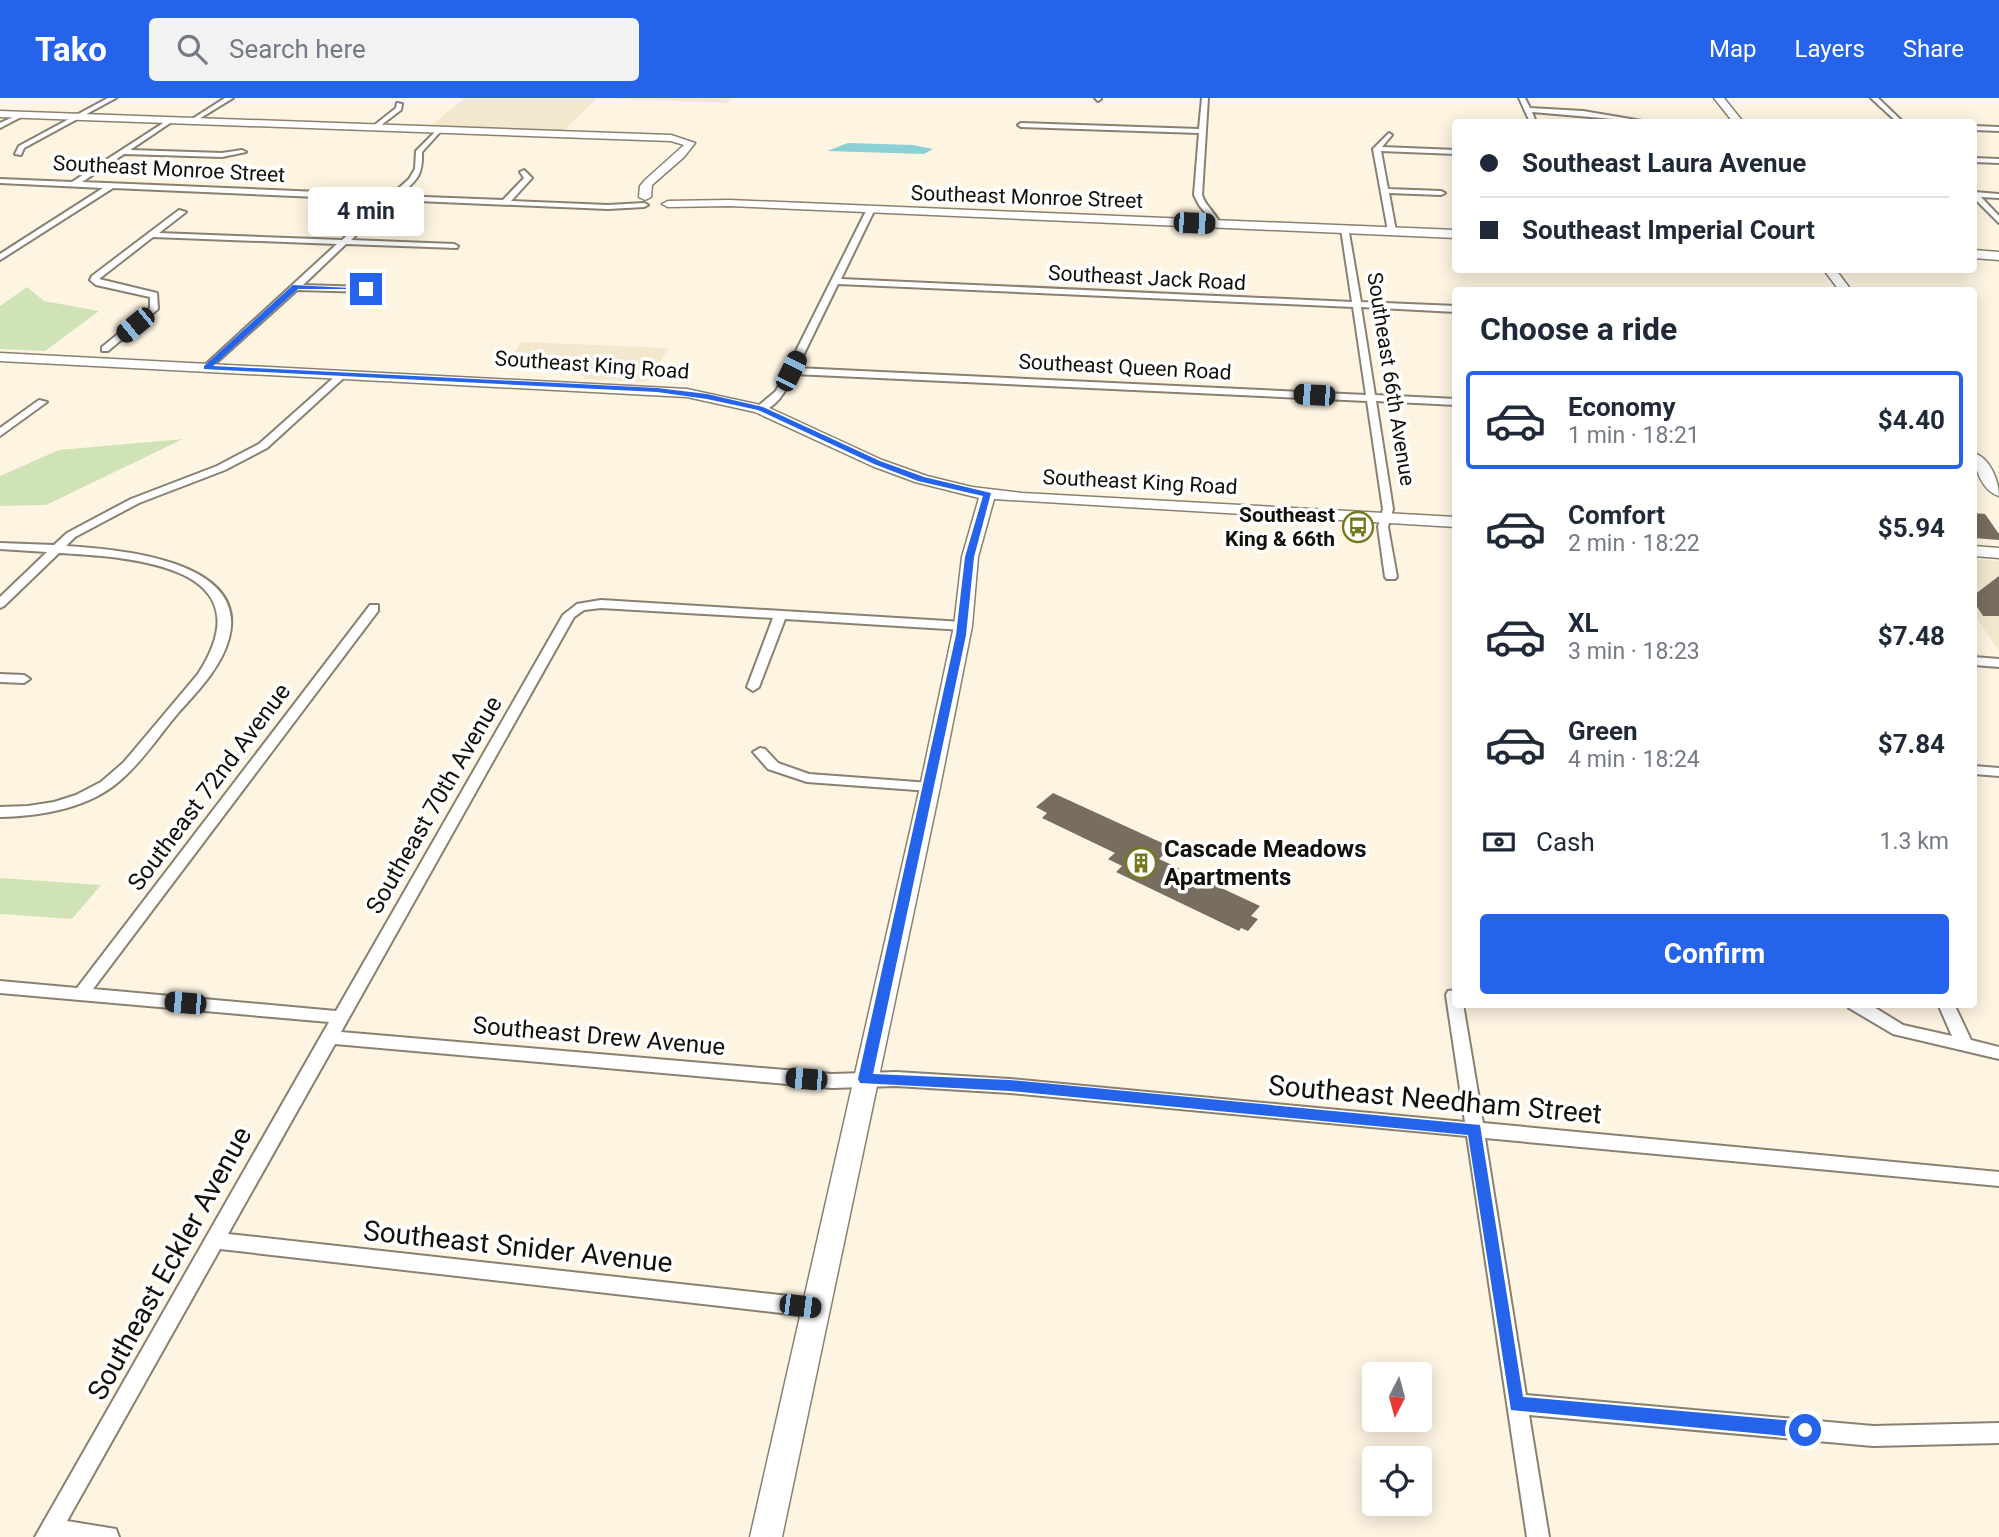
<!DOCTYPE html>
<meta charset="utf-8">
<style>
:root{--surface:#fff;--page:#f2f2f3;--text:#1f2937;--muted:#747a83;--line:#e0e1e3;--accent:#2563eb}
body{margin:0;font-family:Roboto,sans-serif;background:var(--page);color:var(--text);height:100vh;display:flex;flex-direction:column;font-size:26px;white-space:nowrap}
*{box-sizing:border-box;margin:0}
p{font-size:23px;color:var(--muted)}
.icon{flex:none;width:38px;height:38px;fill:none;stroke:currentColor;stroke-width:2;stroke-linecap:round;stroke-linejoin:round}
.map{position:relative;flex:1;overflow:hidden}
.side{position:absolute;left:1452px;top:189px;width:525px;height:721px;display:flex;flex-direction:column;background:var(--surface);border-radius:7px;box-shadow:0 4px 18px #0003}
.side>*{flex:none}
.banner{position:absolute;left:1452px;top:21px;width:525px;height:154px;border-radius:7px;box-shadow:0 4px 18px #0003;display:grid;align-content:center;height:154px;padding:0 28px;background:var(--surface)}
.needle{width:46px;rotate:186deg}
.tools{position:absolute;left:1362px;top:1264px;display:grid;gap:14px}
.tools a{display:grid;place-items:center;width:70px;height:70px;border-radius:7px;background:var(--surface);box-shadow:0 4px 18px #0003;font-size:35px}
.end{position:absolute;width:32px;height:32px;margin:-16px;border:9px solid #2563eb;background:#fff;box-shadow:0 0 0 4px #fff}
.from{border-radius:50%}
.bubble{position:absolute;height:49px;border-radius:7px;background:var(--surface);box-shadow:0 4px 18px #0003;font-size:23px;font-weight:700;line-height:49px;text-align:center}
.car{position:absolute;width:21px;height:42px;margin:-21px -10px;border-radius:9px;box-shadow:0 0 5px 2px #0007;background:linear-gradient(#222 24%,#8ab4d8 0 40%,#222 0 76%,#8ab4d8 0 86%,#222 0)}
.banner b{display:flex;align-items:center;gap:24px;height:66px;font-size:26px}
.banner b+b{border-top:2px solid var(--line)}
.banner i{width:18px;height:18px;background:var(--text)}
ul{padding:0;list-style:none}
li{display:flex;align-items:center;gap:21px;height:98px;margin:0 14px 10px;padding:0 14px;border:4px solid transparent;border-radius:7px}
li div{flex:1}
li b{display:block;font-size:26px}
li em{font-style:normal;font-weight:700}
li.on{border-color:var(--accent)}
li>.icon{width:63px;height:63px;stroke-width:1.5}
h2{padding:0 28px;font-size:32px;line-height:84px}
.pay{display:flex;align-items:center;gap:18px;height:77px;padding:0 28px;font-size:26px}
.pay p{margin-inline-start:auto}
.cta{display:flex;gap:14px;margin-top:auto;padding:14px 28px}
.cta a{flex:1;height:80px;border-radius:7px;background:var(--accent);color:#fff;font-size:28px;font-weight:700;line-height:80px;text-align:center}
header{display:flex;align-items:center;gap:42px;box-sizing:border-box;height:98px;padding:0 35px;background:var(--accent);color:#fff}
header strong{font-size:33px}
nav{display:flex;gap:38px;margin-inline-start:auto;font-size:24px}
.search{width:490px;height:63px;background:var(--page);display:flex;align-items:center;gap:18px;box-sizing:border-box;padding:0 24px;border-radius:7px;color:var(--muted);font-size:26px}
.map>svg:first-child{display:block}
.built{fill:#f3e7ce}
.green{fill:#d0e3b6}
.water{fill:#8bd0d4}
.building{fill:#776e5f}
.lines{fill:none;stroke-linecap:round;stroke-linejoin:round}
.street-casing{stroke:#898071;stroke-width:4}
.secondary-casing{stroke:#898071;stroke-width:3}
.street{fill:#fff;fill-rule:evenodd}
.secondary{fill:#fff;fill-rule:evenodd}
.route{fill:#2563eb}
.labels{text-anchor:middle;stroke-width:7;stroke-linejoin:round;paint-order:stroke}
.far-street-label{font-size:21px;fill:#13100a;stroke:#fff}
.far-poi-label{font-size:21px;font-weight:bold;fill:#13100a;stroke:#fff;text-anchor:end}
.street-label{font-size:24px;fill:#13100a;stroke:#fff}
.poi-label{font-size:24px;font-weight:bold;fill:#13100a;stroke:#fff;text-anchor:start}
.near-street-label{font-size:28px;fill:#13100a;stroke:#fff}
</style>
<header>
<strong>Tako</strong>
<div class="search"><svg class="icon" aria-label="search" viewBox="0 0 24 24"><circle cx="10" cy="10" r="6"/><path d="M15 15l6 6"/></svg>Search here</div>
<nav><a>Map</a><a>Layers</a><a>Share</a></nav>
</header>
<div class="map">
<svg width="1999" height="1439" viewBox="0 0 1999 1439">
<rect width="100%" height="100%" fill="#fef4e2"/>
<!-- built -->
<path class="built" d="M465 0H731L727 5 597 0 562 34 429 29Z
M522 244 669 250 646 284 583 281 585 278 565 271 570 265 563 261 564 258 512 257Z
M1974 461 1999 463V553L1974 516Z"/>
<!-- green -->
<path class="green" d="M27 189 44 203 99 213 45 253 0 251V208Z
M183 341 46 407 0 408V378L59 352Z
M0 780 101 787 72 821 0 816Z"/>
<!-- water -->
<path class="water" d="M848 45 913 47 933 51 924 56 827 53Z"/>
<!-- building -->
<path class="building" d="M1974 415 1985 416 1999 436V442L1974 440Z
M1999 478V518H1983L1974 504V497Z
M1053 695 1171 749 1159 761 1260 808 1251 818 1258 821 1248 833 1241 830 1239 833 1116 774 1122 768 1108 761 1115 755 1042 720 1047 715 1036 709Z"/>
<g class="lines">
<!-- street casing -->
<g class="street-casing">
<path id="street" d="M108 0H116L24 50 21 57 15 56 19 48Z
M225 0H233L194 24 189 23Z
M1095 0H1101V1L1098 3Z
M1202 0H1208L1202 97C1205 108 1216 115 1220 126L1216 128 1199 107 1194 97 1199 35 1021 29 1018 27 1021 25 1199 31Z
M1519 0H1525L1530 10 1583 13 1648 24 1532 14 1536 24H1530Z
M1871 0H1878L1903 24H1897Z
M397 5 402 6 401 12 376 31H372V29L396 10Z
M20 16 25 17 0 30V25Z
M171 20 173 23 130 52 222 55 242 52 246 54 222 59 124 56 82 84 391 97 409 81 415 71 416 53 439 30 441 33 422 54C423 79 416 82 399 98L503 102 524 80 520 74 524 72 532 80 511 103 608 107 644 105 648 107 644 109 608 111 394 102 351 142 454 146 458 148 457 150 346 146 303 187 366 189 369 190V194L297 192 207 273 204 272V268L337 146 153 139 99 181 157 195 158 211 108 253H102V249L150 210V199L96 187 90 182 92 178 179 112 186 114 159 135 342 142 386 102 113 90 0 162V156L103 90 0 85V81L72 84Z
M1974 28 1999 29V33L1974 32Z
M1389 35 1392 37 1382 49 1456 52V56L1381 53 1388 91 1441 93 1445 95 1441 97 1389 95 1396 133 1392 135 1388 133 1373 51Z
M1974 60 1999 61V65L1974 64Z
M1974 94 1999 96V100L1981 99 1999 118V125L1974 100Z
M871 109 875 111 841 181 1352 204 1341 131 1348 129 1361 204 1456 208V214L1361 209 1375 297 1456 301V307L1376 303 1393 411 1388 429 1397 479 1395 481H1387L1385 479 1378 429 1383 411 1367 303 794 276C787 291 775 314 757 313V309L776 293 867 111ZM838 186 1353 209 1366 297 797 270Z
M340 274 348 276 267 350 225 372 139 405 75 439 66 448C115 451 250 461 229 540 222 568 198 593 179 614 161 635 145 660 124 679 92 710 43 718 0 719V709L28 708 54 704 76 697 101 684 124 664 198 576C268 468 133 459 59 455L4 508 0 510V499L47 454 0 451V445L54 447 67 435 131 401 217 368 259 346Z
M39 302 47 304 0 338V330Z
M601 502 963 524 969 528 963 532 785 521 759 589 753 593 747 589 773 520 601 510 584 512 574 519 341 934 832 976 896 974 1010 981 1465 1024 1446 897 1448 893 1456 892V906H1463L1483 1025 1999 1074V1088L1485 1040 1526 1297 1873 1328 1999 1325V1345L1873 1348 1529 1317 1549 1439H1527L1467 1038 1010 995 896 988 832 990 335 946 228 1136 816 1201 823 1204 826 1210 823 1216 816 1219 220 1151 67 1423 116 1431 119 1439H35L329 924 0 895V883L77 890 370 507H378V513L93 891 336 913 563 517 577 506Z
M1974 559 1999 561V569L1974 567Z
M0 576 24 577 30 581 24 585 0 584Z
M760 650 765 651 778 665 809 676 930 685 937 689 930 693 807 684 768 671 753 654Z
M1974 668 1999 670V678L1974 676Z
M1847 906H1869L1903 927 1952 938 1938 906H1954L1971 942 1999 949V961L1893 936 1849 910Z"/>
</g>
<!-- secondary casing -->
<g class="secondary-casing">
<path id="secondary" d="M1714 0H1724L1743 24H1733Z
M0 13 671 37 695 45 684 59 652 87 651 99 645 102 639 99 640 88 645 82 684 47 671 43 0 19Z
M729 102 1456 132V140L729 108 668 109 662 106 668 103Z
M1974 152 1999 154V162L1974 160Z
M1824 172H1836L1851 192H1839Z
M0 255 687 291 765 308 882 362 927 378 972 389 1022 395 1456 419V429L994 401 978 459 972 528 940 689 782 1439H750L920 689 954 528 962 459 979 400 915 384 872 368 755 314 687 299 0 263Z
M1974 355C1990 360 1999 383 1999 398 1983 394 1974 370 1974 355Z
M1974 448 1999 450V460L1974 458Z"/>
</g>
<!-- street -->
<use href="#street" class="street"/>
<!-- secondary -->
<use href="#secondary" class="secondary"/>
</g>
<!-- route -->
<path class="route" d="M293 187 370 191H298L213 268 657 290 707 296 763 309 880 363 924 379 991 395 974 459 966 537 873 976 1010 982 1480 1027 1523 1299 1805 1324 1811 1327 1813 1332 1811 1338 1805 1340 1511 1312 1468 1037 1010 993 860 985 858 981 956 537 965 459 983 398 918 383 874 366 758 312 707 301 657 294 204 271V268Z"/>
<!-- icons -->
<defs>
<g id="bus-ring" transform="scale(1.575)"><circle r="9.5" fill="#fff" stroke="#75781f" stroke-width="1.5"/><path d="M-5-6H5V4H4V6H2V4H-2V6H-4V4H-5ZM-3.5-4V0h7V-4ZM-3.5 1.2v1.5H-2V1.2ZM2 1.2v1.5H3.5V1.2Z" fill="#75781f"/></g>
<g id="building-ring" transform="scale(1.575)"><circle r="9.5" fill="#fff" stroke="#75781f" stroke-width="1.5"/><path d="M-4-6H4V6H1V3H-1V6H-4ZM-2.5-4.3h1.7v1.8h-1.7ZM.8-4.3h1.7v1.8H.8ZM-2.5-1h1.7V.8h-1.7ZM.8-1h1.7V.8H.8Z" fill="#75781f"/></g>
</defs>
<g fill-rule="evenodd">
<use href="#bus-ring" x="1358" y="429"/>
<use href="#building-ring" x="1141" y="765"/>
</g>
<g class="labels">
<!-- far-street labels -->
<g class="far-street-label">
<text transform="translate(169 71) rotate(3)" y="7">Southeast Monroe Street</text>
<text transform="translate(1027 99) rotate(2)" y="7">Southeast Monroe Street</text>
<text transform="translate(1147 180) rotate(3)" y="7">Southeast Jack Road</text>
<text transform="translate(592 267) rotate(4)" y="7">Southeast King Road</text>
<text transform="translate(1125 269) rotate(3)" y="7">Southeast Queen Road</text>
<text transform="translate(1391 281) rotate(81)" y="7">Southeast 66th Avenue</text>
<text transform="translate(1140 384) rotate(3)" y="7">Southeast King Road</text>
</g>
<!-- far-poi labels -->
<g class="far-poi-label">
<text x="1335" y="424">Southeast<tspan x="1335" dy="24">King &amp; 66th</tspan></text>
</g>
<!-- street labels -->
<g class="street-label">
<text transform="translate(209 689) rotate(-53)" y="8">Southeast 72nd Avenue</text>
<text transform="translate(434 707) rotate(-60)" y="8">Southeast 70th Avenue</text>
<text transform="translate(599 938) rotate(5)" y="8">Southeast Drew Avenue</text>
</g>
<!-- poi labels -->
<g class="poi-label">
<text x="1164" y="759">Cascade Meadows<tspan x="1164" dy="28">Apartments</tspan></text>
</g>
<!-- near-street labels -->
<g class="near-street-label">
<text transform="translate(1435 1001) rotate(5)" y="10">Southeast Needham Street</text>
<text transform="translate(518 1148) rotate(6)" y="10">Southeast Snider Avenue</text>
<text transform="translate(169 1165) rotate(-61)" y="10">Southeast Eckler Avenue</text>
</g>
</g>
</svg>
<div class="tools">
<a><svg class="needle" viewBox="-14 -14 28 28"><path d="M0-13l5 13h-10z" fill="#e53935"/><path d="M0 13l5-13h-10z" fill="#747a83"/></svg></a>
<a><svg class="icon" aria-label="locate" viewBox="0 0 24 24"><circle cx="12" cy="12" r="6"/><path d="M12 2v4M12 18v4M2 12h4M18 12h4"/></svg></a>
</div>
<i class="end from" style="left:1805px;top:1332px"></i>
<i class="end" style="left:366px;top:191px"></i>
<div class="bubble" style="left:308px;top:89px;width:116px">4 min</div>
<i class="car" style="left:1194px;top:125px;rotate:92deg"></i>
<i class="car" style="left:135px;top:227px;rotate:231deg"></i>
<i class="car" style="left:791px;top:273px;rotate:26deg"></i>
<i class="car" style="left:1314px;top:297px;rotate:273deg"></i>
<i class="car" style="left:185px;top:905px;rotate:275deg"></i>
<i class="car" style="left:806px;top:981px;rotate:275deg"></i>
<i class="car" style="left:800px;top:1208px;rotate:97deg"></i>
<div class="banner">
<b><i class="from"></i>Southeast Laura Avenue</b>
<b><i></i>Southeast Imperial Court</b>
</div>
<section class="side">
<h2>Choose a ride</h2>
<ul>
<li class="on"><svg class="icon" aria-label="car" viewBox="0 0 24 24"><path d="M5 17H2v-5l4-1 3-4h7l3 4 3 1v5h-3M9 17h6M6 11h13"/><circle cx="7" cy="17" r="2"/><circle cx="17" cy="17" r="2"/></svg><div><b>Economy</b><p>1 min · 18:21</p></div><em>$4.40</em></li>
<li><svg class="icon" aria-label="car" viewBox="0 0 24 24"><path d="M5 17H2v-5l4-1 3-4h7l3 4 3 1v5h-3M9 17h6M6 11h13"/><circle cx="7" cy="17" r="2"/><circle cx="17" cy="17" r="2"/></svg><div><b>Comfort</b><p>2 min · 18:22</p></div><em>$5.94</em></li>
<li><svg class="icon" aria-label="car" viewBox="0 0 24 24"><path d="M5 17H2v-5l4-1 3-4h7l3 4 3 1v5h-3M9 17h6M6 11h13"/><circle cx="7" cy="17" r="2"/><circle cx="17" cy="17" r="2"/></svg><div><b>XL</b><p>3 min · 18:23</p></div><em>$7.48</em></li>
<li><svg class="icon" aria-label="car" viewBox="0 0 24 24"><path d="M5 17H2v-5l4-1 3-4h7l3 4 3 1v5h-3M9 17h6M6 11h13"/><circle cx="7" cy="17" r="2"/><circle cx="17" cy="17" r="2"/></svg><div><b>Green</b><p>4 min · 18:24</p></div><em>$7.84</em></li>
</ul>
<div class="pay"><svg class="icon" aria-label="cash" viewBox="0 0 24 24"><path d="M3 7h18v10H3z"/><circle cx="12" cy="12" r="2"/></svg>Cash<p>1.3 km</p></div>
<div class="cta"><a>Confirm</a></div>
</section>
</div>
